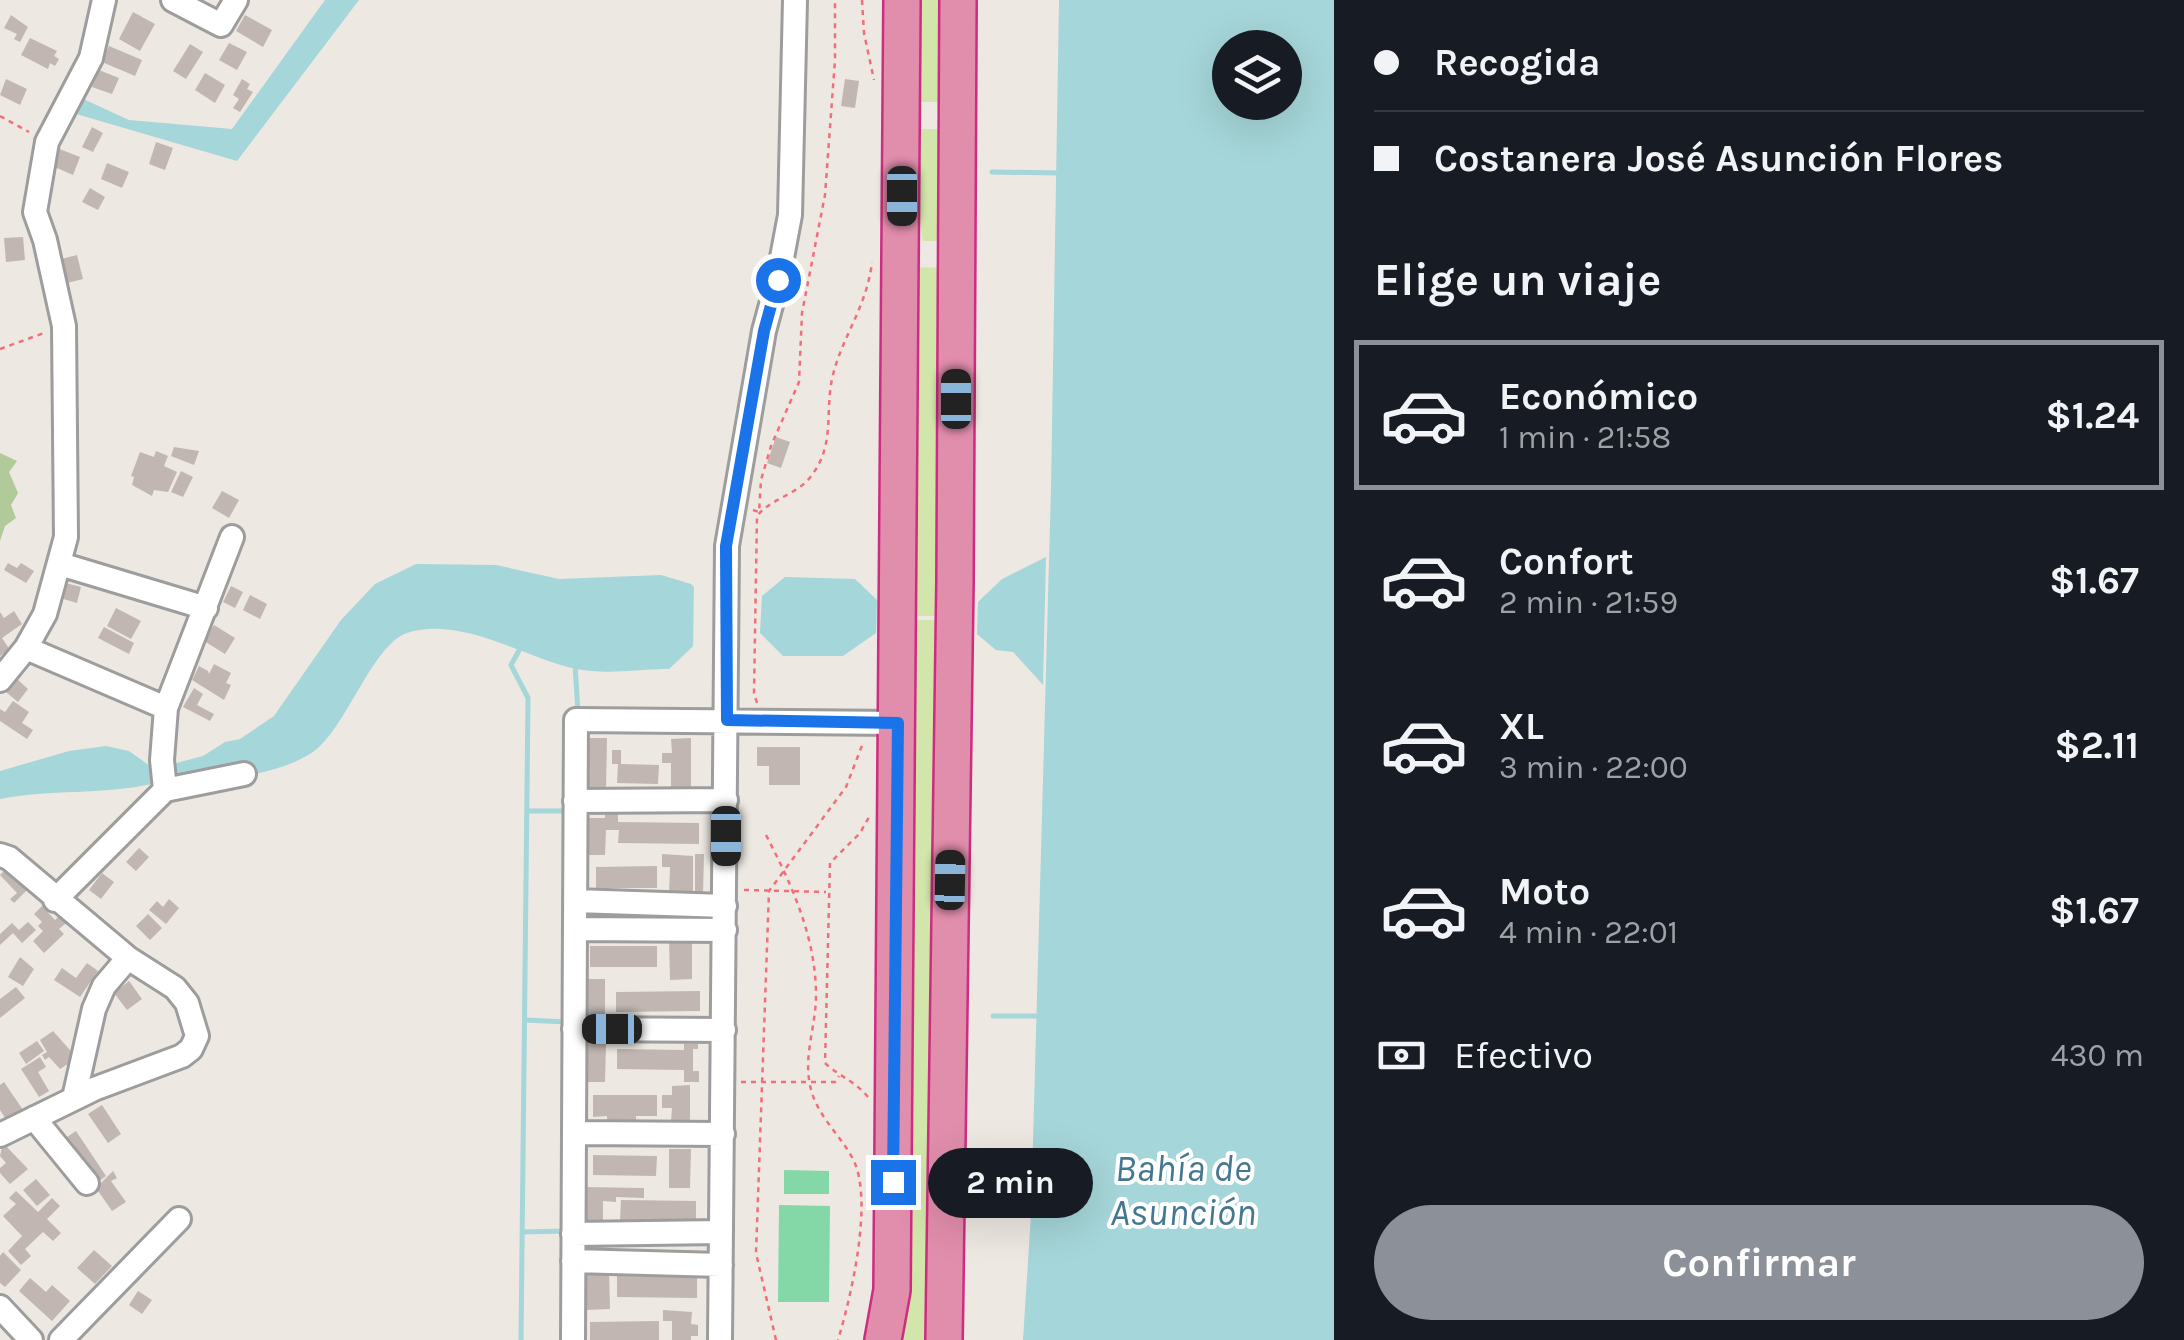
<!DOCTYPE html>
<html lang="es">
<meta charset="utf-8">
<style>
:root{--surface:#171b24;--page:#20242c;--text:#f1f3f6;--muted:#9ea1a6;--line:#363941;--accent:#8c9099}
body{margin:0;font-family:Karla,sans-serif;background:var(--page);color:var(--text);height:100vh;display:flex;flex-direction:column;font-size:38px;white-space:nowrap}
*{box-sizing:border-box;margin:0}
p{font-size:32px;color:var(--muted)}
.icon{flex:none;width:55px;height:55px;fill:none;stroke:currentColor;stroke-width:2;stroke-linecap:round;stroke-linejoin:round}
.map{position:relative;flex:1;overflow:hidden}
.panel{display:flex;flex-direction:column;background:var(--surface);width:850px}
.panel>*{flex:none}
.top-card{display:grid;align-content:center;height:220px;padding:0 40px;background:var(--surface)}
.controls{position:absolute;left:1212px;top:30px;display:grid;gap:20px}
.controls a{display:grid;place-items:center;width:90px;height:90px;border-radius:50%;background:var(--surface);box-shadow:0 10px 40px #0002;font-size:50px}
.end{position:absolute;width:45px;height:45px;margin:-22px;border:12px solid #1a73e8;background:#fff;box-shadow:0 0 0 5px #fff}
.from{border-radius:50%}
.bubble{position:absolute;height:70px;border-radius:35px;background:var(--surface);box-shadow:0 10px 40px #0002;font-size:32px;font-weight:700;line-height:70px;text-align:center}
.car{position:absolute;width:30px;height:60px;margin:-30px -15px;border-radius:12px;box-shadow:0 0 8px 2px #0007;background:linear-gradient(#222 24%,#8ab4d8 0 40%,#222 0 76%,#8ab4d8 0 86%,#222 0)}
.top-card b{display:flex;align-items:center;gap:35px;height:95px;font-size:38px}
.top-card b+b{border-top:2px solid var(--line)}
.top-card i{width:25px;height:25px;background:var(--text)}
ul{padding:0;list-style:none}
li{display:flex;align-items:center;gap:30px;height:150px;margin:0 20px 15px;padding:0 20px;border:5px solid transparent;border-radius:0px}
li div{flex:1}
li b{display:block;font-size:38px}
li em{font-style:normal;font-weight:700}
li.active{border-color:var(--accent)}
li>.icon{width:90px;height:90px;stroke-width:1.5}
h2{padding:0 40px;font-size:45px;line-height:120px}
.pay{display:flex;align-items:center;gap:25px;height:110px;padding:0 40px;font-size:38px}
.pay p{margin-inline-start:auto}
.button{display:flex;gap:20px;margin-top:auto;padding:20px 40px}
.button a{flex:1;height:115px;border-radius:60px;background:var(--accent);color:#fff;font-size:40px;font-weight:700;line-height:115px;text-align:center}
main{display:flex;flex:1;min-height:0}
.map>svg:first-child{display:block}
.grass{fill:#d2e5aa}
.forest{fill:#b1ca99}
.pitch{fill:#84d8a8}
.water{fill:#a5d6d9;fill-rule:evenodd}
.pier{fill:#ede8e2}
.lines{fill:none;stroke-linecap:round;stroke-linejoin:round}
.stream{stroke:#a5d6d9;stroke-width:5}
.building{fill:#c1b6b2}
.minor-casing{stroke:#9d9d9d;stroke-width:28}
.highway-casing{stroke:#cd2d81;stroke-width:40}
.path{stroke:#f26f79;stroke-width:2.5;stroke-dasharray:5 5;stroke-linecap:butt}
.minor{stroke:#fff;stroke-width:22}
.highway{stroke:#e18dac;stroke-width:35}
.route{stroke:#1a73e8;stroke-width:12}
.labels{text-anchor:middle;stroke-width:8;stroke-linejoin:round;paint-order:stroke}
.water-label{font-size:38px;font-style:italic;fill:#457890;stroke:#fff}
</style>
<main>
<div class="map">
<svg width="1334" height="1340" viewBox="0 0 1334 1340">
<rect width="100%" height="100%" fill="#ede8e2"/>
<!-- grass -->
<path class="grass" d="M915 0H950L946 102H918Z
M917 129H941L944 241H923L915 193Z
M917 267 946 268V616H909Z
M908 620H945L934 1340H893Z"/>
<!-- forest -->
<path class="forest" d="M0 453 17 461 9 472 18 493 11 505 16 518 5 526 0 541Z"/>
<!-- pitch -->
<path class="pitch" d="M784 1170 829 1171V1194H784Z
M779 1205 830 1206 829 1302H778Z"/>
<!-- water -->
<path class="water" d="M325 0H359L237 161 66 111 79 97 129 120 232 129Z
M1059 0H1334V1340H1023L1031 1214 1051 489ZM1230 48H1285V102H1230Z
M1046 557 1043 685 1013 652 996 650 977 634 978 602 1002 579Z
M416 564 496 565 559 579 661 575 691 584 707 599 706 634 669 669C640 669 606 675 577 669 526 659 462 615 407 633 372 645 346 729 313 752 274 778 216 779 171 785L169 765 203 756 225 742 240 739 274 716 341 620 375 584Z
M785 577 855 579 877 600 876 633 843 656H783L760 633 762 596Z
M106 746 129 751 150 766 152 784C102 795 50 789 0 799V771L69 751Z"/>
<!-- pier -->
<path class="pier" d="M694 580 712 599 711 635 693 655Z"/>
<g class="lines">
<!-- stream -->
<path class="stream" d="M992 172 1059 173
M575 665 578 712
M527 811H568
M993 1016H1040
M525 1020 567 1022
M522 1232 566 1231
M521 1340 528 698 511 665 522 645"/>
</g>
<!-- building -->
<path class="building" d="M133 12 155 24 140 51 119 39Z
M11 15 28 27 20 42 14 39 17 34 4 28Z
M245 15 272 30 263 47 236 31Z
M30 38 57 51 54 56 59 59 55 66 50 63 48 69 21 55Z
M229 43 247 52 237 70 219 60Z
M190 44 203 52 186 79 173 71Z
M109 46 142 60 135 76 102 62Z
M99 70 119 78 112 94 92 87Z
M205 73 225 85 215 103 195 90Z
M6 79 27 89 20 105 0 95Z
M242 79 250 84 247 89 253 92 240 112 233 108 239 99 233 95Z
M845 79 859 81 855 108 841 106Z
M92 127 103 133 93 152 82 147Z
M156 142 173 148 165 170 149 164Z
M57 148 80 157 73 175 50 165Z
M107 163 129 172 122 188 101 179Z
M90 188 105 197 98 210 82 202Z
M23 237 25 260 6 262 4 238Z
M77 255 83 279 59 285 53 261Z
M776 437 790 442 781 468 767 463Z
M174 447 199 451 194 465 171 456Z
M156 451 168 456 164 466 177 472 168 492 154 490 152 496 132 485 134 477 131 476 140 452 154 457Z
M181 471 193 477 183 497 171 492Z
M222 491 239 500 229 518 212 508Z
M8 563 17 568 21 563 34 571 26 583 4 570Z
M65 583 81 587 77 603 60 598Z
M231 586 243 592 235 608 223 602Z
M250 595 267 604 260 619 243 610Z
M116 608 141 621 131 639 107 626Z
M14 611 22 624 2 638 10 650 0 656V612L4 618Z
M214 625 235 638 225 654 204 641Z
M104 627 134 643 129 654 98 638Z
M214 664 231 673 226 683 231 685 224 700 192 680 199 666 208 671 209 674Z
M17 679 28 689 18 702 6 692Z
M194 688 203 694 197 705 214 714 210 721 183 707Z
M13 701 29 712 22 723 33 730 27 739 0 721V709L5 712Z
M586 738H607L606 790 585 789Z
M691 738V789H671V763H662V753H672L671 739Z
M757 747H800V785H769V766H757Z
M612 750H621V764L659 765 658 784 617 783 618 764H612Z
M605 814H618V822L699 823V844L618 843 619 830H606L605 855H586L587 818H605Z
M139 848 149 857 136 871 126 862Z
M662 854 693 856V894H669L670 867H662Z
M695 854H704L703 894H695Z
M657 866V888H596V867Z
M7 868 27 890 14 903 10 899 17 893 0 875Z
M102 873 114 882 101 899 89 890Z
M169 899 179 908 166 924 149 910 157 901 163 907Z
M42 906 55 920 59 916 66 923 59 929 64 934 44 953 33 941 43 931 38 926 42 922 34 914Z
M148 914 162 928 150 940 136 926Z
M28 922 36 930 22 943 13 933 0 945V934L12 923 19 930Z
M692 939V979L670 980 669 940Z
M590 946H657V967H590Z
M20 957 34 969 23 986 8 977Z
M87 963 98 971 80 997 54 980 62 968 76 978Z
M585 979H605V1017H585Z
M129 981 142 999 127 1010 114 993Z
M16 987 25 998 0 1018V999Z
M700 991V1011L616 1012V992Z
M53 1031 77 1058 60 1069 49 1057 45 1060 42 1055 47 1052 40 1040Z
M37 1041 44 1051 26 1064 19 1053Z
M588 1044H606L605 1082H587Z
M684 1044H698V1049H693V1071H699V1082H684V1070L617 1069V1049L684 1050Z
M40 1057 46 1067 38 1072 49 1091 39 1097 21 1069Z
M4 1082 23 1110 7 1121 0 1110V1085Z
M690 1085V1122H671L672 1108H662V1095H672V1086Z
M593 1095H657V1116H636V1123H607V1116L593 1117Z
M102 1105 121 1134 108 1143 88 1114Z
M76 1131 106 1176 91 1187 61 1141Z
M3 1143 28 1169 10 1184 0 1173V1168L6 1163 0 1156Z
M669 1149H691L690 1188H669Z
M593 1155 657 1156 656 1176 593 1175Z
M113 1171 117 1178 111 1181 126 1202 112 1211 96 1188Z
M36 1179 50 1195 37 1206 23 1190Z
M584 1187 644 1188V1198L616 1197V1202L603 1201V1226H583Z
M16 1191 38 1212 52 1198 60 1206 47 1219 61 1233 53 1241 43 1232 25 1249 31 1256 21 1265 8 1251 22 1236 3 1216 16 1204 9 1198Z
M621 1200 696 1201V1222L620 1221Z
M94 1250 112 1266 95 1284 77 1268Z
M3 1252 21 1270 5 1287 0 1283V1256Z
M609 1269 610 1309 584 1310 583 1270Z
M617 1276 697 1277V1298L617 1297Z
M30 1278 46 1292 52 1285 70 1301 52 1321 19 1291Z
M138 1291 152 1300 142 1314 129 1305Z
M663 1310 692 1312 691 1324 698 1325V1336H691V1340H672V1321H663Z
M659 1321V1340H590V1322Z"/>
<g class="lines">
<!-- minor casing -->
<g class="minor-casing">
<path id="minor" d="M173 0 221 25 236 0
M60 564 206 608
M26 648 166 708
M0 680 26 648 45 614 66 537 64 326 45 240 35 212 47 142 91 58 104 0
M165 790 162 760 166 708 232 537
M575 801 726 800
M0 855 9 858 128 958 175 988 187 1003 197 1036 191 1049 182 1056 94 1089 0 1135
M55 900 165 790 244 774
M575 901 725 906
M575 929 725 930
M574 1029 724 1030
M74 1098 94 1009 104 986 128 958
M34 1118 87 1183
M574 1133 723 1134
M573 1234 721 1232
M573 1261 721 1265
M0 1307 31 1340
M61 1340 179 1219
M573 1340 576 720 897 723
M720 1340 727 546 764 331 778 279 790 215 795 0"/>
</g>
<!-- highway casing -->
<g class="highway-casing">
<path id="highway" d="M883 1340 892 1290 902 0
M944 1340 955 581 958 0"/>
</g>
<!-- path -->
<path class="path" d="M862 0 864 33 874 80
M0 116 29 132
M0 349 44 333
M753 510 759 512 761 480 771 446 799 382 802 313 825 195 835 60V0
M757 703 754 693 757 516C771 498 798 495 812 475 835 444 825 413 832 379 841 338 867 307 872 262
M766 835C792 885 816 938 816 995 816 1024 805 1051 809 1079 813 1113 838 1131 853 1159 874 1200 851 1297 838 1340
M744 890 826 892
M741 1082H835L839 1076
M868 1097C855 1081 840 1077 825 1063L830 863 860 833 869 817
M776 1340 756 1253 769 891 846 787 863 743"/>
<!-- minor -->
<use href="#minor" class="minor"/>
<!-- highway -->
<use href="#highway" class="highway"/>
</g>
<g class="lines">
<!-- route -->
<path class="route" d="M778 280 764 331 726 546 727 720 898 723 893 1182"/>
</g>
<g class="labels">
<!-- water labels -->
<g class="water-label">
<text x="1183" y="1181">Bahía de<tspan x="1183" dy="44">Asunción</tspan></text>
</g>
</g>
</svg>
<div class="controls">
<a><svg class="icon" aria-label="layers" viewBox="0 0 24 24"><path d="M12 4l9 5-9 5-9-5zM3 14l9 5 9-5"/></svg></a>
</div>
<i class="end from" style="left:778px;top:280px"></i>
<i class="end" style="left:893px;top:1182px"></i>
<div class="bubble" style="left:928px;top:1148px;width:165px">2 min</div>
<i class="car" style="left:902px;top:196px;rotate:180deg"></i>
<i class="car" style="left:956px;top:399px;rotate:0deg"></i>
<i class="car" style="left:726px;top:836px;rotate:180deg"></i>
<i class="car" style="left:950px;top:880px;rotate:1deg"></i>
<i class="car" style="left:612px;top:1029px;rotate:270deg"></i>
</div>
<section class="panel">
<div class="top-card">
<b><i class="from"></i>Recogida</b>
<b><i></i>Costanera José Asunción Flores</b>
</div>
<h2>Elige un viaje</h2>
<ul>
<li class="active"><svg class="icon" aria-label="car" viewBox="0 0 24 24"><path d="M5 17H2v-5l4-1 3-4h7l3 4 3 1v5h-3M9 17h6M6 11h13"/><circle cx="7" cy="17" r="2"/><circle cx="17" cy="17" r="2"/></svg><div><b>Económico</b><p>1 min · 21:58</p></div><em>$1.24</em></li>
<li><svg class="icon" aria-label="car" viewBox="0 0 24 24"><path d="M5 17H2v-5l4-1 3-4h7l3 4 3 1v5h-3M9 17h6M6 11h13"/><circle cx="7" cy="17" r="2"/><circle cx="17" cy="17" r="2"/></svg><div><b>Confort</b><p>2 min · 21:59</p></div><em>$1.67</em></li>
<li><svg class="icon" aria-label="car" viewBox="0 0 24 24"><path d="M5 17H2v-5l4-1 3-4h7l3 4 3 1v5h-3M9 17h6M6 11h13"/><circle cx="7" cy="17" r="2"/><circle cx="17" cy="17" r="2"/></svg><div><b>XL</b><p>3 min · 22:00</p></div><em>$2.11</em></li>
<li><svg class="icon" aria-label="car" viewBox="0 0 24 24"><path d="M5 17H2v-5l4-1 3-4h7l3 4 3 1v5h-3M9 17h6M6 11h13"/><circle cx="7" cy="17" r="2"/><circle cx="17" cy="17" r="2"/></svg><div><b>Moto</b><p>4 min · 22:01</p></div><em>$1.67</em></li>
</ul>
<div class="pay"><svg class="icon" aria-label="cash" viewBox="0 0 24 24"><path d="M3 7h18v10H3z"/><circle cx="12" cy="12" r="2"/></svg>Efectivo<p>430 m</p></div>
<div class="button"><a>Confirmar</a></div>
</section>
</main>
